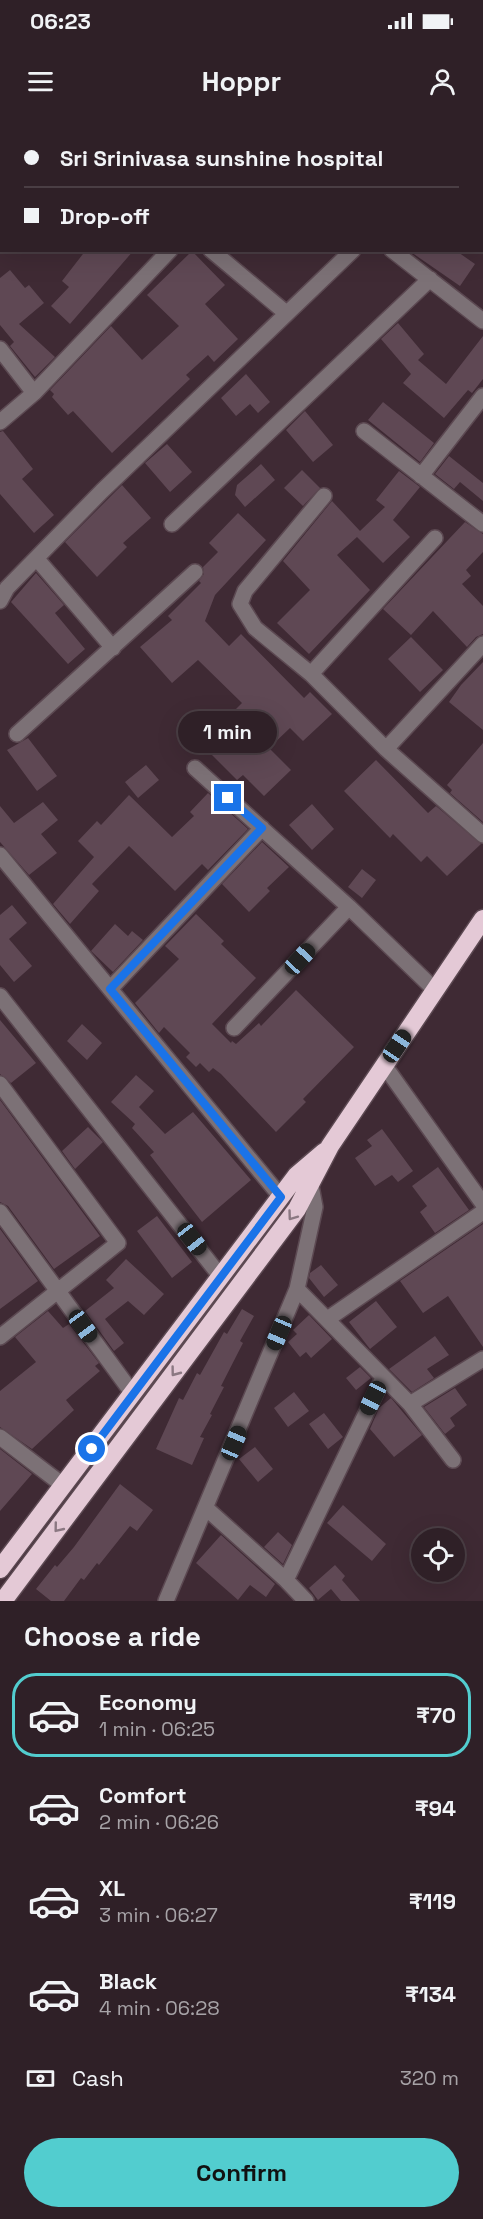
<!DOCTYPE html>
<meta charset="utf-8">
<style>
:root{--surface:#2f2027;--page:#37282f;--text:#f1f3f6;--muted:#a7a3a7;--line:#4a3e44;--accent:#52cdcf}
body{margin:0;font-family:"Space Grotesk",sans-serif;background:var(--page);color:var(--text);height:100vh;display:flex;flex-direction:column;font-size:22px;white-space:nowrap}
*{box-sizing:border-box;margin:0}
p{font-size:20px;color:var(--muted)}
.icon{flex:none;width:33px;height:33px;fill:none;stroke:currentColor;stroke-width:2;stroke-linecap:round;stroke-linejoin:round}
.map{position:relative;height:1481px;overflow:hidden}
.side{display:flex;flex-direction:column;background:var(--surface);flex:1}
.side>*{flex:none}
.guide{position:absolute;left:0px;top:0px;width:483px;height:132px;box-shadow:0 6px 24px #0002,0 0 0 2px var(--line);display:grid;align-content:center;height:132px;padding:0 24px;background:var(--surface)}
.controls{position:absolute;left:411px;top:1408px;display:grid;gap:12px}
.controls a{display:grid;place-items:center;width:54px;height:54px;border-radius:50%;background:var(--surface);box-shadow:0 6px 24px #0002,0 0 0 2px var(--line);font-size:30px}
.end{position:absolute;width:27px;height:27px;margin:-14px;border:8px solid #1a73e8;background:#fff;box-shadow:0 0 0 3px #fff}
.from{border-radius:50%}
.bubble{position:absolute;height:42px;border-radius:21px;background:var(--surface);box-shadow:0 6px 24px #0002,0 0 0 2px var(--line);font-size:20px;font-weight:600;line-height:42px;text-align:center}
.car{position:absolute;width:18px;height:36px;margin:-18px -9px;border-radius:8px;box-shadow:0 0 4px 2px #0007;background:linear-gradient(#222 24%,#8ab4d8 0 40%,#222 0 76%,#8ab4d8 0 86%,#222 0)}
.guide b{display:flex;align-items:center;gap:21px;height:57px;font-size:22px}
.guide b+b{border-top:2px solid var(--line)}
.guide i{width:15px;height:15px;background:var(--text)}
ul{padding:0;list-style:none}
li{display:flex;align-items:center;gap:18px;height:84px;margin:0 12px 9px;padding:0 12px;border:3px solid transparent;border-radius:24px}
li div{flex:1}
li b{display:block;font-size:22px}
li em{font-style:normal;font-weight:600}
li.on{border-color:var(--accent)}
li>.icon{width:54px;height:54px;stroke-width:1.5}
h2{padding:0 24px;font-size:27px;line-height:72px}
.pay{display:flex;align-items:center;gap:15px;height:66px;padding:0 24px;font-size:22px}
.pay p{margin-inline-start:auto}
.button{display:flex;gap:12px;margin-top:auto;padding:12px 24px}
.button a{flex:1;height:69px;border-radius:36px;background:var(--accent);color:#111;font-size:24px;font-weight:600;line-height:69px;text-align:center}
.status{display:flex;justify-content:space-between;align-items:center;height:42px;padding:0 30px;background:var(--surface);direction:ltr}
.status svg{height:16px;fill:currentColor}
header{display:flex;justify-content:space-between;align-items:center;height:78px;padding:0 24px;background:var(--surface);font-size:27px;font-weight:600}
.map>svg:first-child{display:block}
.building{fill:#5f4854}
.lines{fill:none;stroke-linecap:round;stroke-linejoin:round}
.minor-casing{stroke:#5c4952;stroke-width:18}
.highway-casing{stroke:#5c4952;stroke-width:21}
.minor{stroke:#7c7176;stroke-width:15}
.highway{stroke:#e4c9d6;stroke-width:18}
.oneway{stroke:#8b7882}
.route{stroke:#1a73e8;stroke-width:8}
</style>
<div class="status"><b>06:23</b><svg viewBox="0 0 49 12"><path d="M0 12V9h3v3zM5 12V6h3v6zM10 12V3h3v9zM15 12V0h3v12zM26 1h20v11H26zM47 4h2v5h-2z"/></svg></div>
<header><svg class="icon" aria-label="menu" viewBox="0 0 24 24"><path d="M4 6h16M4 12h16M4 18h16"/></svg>Hoppr<svg class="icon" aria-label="person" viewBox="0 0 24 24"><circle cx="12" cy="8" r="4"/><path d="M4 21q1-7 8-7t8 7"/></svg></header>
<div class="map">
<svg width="483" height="1481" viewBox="0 0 483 1481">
<rect width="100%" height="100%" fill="#3f2a34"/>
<!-- building -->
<path class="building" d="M86 130H134L70 204 51 186 69 167 62 161Z
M408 130H455L475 144 460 166Z
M192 131 225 165 205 184 238 219 214 242 208 235 186 255 190 259 112 333 73 291 68 295 52 277 54 274 50 270 111 206 142 240 179 206 147 175Z
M10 150 25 168 29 165 44 183 19 204 55 237 35 257 10 226 14 222 0 205V158Z
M398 203 424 234 418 240 446 264 483 216V259L472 273 468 270 444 298 403 263 411 254 381 219Z
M246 254 270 282 258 293 250 284 236 296 221 278Z
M383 282 434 323 420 342 368 300Z
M305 291 333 325 313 342 286 310Z
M3 311 33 349 22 359 54 395 34 413 0 374V312Z
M167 324 192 352 170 372 145 343Z
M449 336 483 363V381L460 362 454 369 435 354Z
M261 344 275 360 245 387 235 375 237 365Z
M302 350 320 368 303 386 284 368Z
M399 351 420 367 393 400 410 417 383 443 357 417 337 435 370 470 309 534 277 503 310 470 283 441 332 381 360 411 385 387 376 380Z
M122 365 151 398 123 423 127 427 97 457 65 422Z
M238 393 266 420 215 475 205 501 229 526 241 514 304 578 310 572 332 594 303 621 290 608 269 628 291 650 264 676 243 655 237 660 201 624 242 583 198 540 172 563 140 527 172 500 168 496 201 463 199 461 204 454 203 447 218 432 209 423Z
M465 402 483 414V432L466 450 471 456 462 464 483 486V514L476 517 467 527 433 491 411 515 383 489Z
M36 453 64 485 55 493 85 529 68 544 11 482Z
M411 517 443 550 420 572 388 539Z
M483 538V610L449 582 461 565 483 542Z
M28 618 57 656 37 671 7 630Z
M483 623V702L450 673 452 670 447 665Z
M376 640 428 693 436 686 481 724 447 756 427 736 421 742 393 714 390 718 344 671Z
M146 645 159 660 138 678 125 662Z
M208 673 248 709 208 750 202 744 175 771 129 726 92 764 99 771 70 804 53 784 94 737 78 721 97 701 101 705 129 675 172 717 194 696 190 692Z
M43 682 58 700 41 714 57 733 29 755 0 722V686L14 703Z
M312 684 334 709 312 730 289 705Z
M262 722 289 747 267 768 270 771 249 792 222 764Z
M362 749 376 760 362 778 348 767Z
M12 785 27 803 9 819 32 846 14 862 0 845V795Z
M196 794 224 821 221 824 256 858 212 904 231 923 232 921 236 924 259 903 261 906 296 870 354 927 303 979 306 982 276 1012 221 954 213 948 209 952 200 943 196 947 186 937 190 933 164 907 159 913 135 883 179 839 165 826Z
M115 804 128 816 132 811 143 820 113 852 91 831Z
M0 900 36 943 11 963 0 954Z
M82 904 102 923 87 940 67 921Z
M136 955 154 971 139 987 165 1014 193 992 251 1060 202 1102 150 1035 154 1032 132 1008 135 1004 111 982Z
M0 980 100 1116 54 1149 8 1086 0 1082Z
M88 1007 103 1022 75 1049 62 1031Z
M382 1009 413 1051 398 1062 392 1055 375 1066 355 1038 372 1026 367 1020Z
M438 1047 469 1090 435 1113 420 1092 427 1086 412 1066Z
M157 1096 192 1142 172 1158 137 1111Z
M483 1104V1227L448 1176 423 1193 400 1161Z
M0 1109 38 1161 0 1189Z
M126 1139 164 1174 144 1195 128 1181 105 1199 124 1223 114 1231 85 1191 114 1168 106 1160Z
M321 1145 338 1165 324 1177 309 1158 310 1153Z
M376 1181 397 1207 370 1229 349 1202Z
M242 1189 254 1196 240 1221 243 1223 221 1266 224 1267 210 1294 212 1295 200 1317 204 1318 192 1345 156 1329 179 1278 183 1280 197 1253 200 1255 224 1212 227 1214Z
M48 1191 63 1208 69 1204 99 1243 95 1246 100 1251 66 1280 74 1290 32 1329 0 1307V1271L36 1242 15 1217Z
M309 1195 332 1219 311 1238 306 1232 300 1237 288 1222 297 1214 293 1210Z
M435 1216 449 1235 427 1249 434 1258 412 1272 389 1249Z
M360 1247 371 1258 356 1270 346 1258Z
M455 1268 467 1285 450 1298 455 1306 445 1314 424 1287Z
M294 1272 309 1291 288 1307 274 1288Z
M391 1278 422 1315 394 1337 370 1309 379 1288Z
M324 1293 343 1317 328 1329 309 1304Z
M255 1327 273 1349 258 1362 239 1339Z
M0 1329 32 1354 0 1391Z
M120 1364 153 1390 137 1411 130 1406 99 1445 97 1443 84 1460 81 1458 64 1481H51L36 1469 55 1445 57 1447 74 1427Z
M343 1385 386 1424 372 1441 327 1403Z
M278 1412 292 1425 283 1444 264 1427Z
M221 1415 275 1464 266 1477 250 1465 238 1480 196 1443Z
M335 1445 345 1456 342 1460 360 1481H341L331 1469 318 1480 309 1468Z"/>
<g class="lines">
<!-- minor casing -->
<g class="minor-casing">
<path id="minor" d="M58 0 59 2
M226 0 228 2
M30 2 32 0
M406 2 408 0
M0 26 2 25
M211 130 286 193
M392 130 483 201
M0 229 34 273
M0 302 34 273 170 130
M364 311 483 404
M421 356 483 276
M324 376 245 471 240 484 255 508 311 554 386 629 483 715
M172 404 430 159
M37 439 113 528
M0 481 7 468 102 371 353 130
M311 554 435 418
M17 614 195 452
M386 629 483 524
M195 648 349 787 435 870
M0 735 281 1077
M110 869 262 708
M0 876 221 1157
M234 908 349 787
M384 945 483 1084
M0 964 118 1123 0 1217
M0 1092 133 1274
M297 1169 410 1284 453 1340
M329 1198 483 1092
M410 1284 483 1239
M0 1317 64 1366
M207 1389 286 1460 306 1481
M286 1460 383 1258
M166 1481 297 1169 315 1087 311 1066 306 1062"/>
</g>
<!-- highway casing -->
<g class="highway-casing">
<path id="highway" d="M0 1449 297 1055 324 1032
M3 1481 297 1089 330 1026 483 799"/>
</g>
<!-- minor -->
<use href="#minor" class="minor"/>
<!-- highway -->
<use href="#highway" class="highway"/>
</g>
<!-- one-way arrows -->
<defs><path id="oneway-chevron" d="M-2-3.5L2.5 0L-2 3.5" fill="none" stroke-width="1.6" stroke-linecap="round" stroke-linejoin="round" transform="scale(1.5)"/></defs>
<g class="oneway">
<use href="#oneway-chevron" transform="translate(292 1096) rotate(126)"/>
<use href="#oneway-chevron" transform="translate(175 1252) rotate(127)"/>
<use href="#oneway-chevron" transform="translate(58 1408) rotate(129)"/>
</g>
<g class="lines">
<!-- route -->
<path class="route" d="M92 1329 281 1077 110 869 262 708 228 678"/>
</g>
</svg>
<div class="controls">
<a><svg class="icon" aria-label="locate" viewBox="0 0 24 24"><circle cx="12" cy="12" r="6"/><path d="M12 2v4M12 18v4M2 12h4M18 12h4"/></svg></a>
</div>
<i class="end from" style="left:92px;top:1329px"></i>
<i class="end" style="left:228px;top:678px"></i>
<div class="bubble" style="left:178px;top:591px;width:99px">1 min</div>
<i class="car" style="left:300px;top:839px;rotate:43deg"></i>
<i class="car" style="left:397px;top:926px;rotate:34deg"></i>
<i class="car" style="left:192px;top:1119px;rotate:142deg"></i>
<i class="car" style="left:83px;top:1206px;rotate:144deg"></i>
<i class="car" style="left:279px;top:1213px;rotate:203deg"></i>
<i class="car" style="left:373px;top:1278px;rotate:206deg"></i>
<i class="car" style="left:234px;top:1323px;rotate:23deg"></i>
<div class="guide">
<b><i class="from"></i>Sri Srinivasa sunshine hospital</b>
<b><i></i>Drop-off</b>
</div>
</div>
<section class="side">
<h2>Choose a ride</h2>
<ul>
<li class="on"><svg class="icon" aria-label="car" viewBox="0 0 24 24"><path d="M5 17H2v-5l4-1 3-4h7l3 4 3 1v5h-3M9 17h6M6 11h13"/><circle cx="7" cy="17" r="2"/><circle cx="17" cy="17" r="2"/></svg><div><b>Economy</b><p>1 min · 06:25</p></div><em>₹70</em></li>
<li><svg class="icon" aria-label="car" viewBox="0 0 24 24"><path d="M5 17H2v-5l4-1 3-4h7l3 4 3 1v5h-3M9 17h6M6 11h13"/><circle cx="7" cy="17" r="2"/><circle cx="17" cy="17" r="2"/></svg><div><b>Comfort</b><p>2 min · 06:26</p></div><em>₹94</em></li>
<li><svg class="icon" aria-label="car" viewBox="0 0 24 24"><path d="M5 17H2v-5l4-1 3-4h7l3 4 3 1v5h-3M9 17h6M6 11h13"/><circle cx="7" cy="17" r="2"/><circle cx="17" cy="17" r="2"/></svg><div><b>XL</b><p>3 min · 06:27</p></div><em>₹119</em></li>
<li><svg class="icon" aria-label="car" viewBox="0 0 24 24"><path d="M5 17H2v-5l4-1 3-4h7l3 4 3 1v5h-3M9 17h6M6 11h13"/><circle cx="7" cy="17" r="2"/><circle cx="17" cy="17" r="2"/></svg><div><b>Black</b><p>4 min · 06:28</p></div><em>₹134</em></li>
</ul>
<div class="pay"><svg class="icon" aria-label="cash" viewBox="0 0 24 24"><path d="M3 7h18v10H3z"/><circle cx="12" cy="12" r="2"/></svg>Cash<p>320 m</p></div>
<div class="button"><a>Confirm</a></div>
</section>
